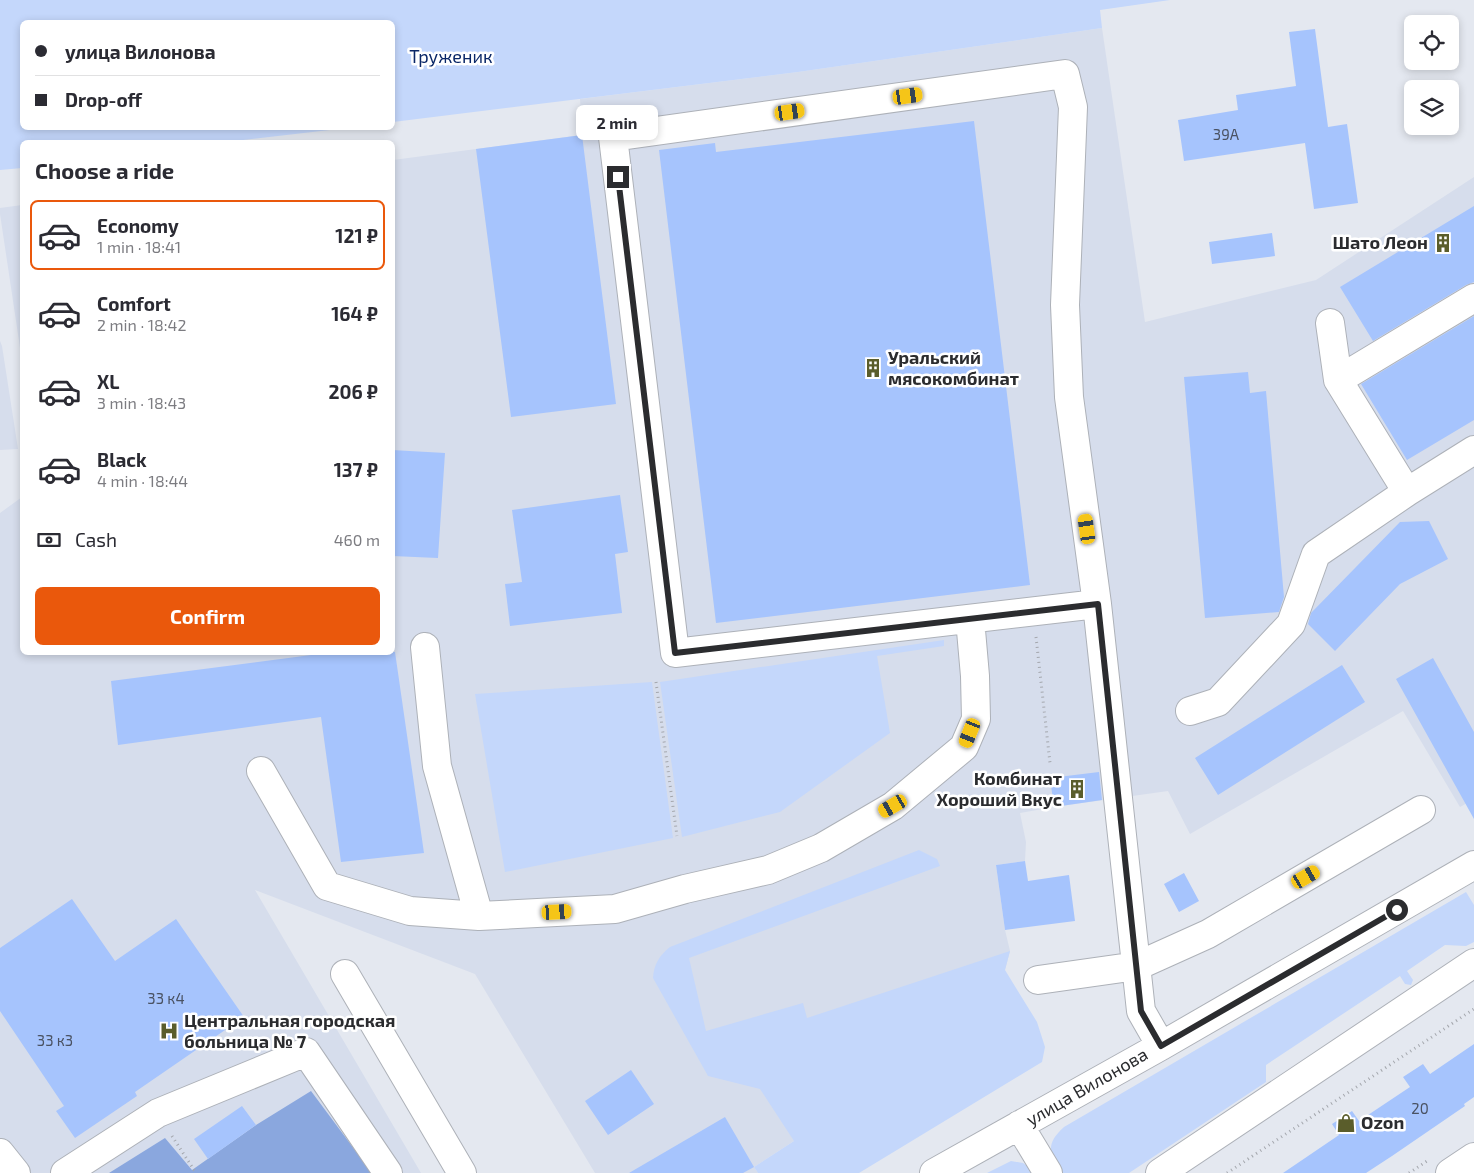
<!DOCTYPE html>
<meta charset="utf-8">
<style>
:root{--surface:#fff;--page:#f2f2f3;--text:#2b2b33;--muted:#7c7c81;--line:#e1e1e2;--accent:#ea580c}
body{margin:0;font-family:"Exo 2",sans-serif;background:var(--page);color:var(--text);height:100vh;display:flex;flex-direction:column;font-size:19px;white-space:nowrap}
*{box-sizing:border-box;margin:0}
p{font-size:16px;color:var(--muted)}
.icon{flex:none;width:28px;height:28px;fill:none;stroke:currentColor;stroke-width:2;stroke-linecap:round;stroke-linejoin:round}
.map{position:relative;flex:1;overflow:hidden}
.panel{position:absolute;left:20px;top:140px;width:375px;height:515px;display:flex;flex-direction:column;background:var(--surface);border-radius:8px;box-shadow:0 2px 8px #0003}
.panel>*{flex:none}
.hud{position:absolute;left:20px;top:20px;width:375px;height:110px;border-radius:8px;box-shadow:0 2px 8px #0003;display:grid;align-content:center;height:110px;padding:0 15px;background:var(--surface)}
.controls{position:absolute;left:1404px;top:15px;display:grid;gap:10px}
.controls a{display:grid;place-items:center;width:55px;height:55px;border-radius:8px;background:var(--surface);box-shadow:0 2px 8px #0003;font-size:25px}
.end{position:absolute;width:22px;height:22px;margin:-11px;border:6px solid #2b2c2f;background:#fff;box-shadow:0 0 0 2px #fff}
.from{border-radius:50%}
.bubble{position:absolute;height:35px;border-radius:8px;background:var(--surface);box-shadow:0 2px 8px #0003;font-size:16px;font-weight:700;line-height:35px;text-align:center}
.car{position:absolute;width:15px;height:30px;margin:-15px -8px;border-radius:6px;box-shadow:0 0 4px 1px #0007;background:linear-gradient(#f5c518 24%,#345 0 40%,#f5c518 0 76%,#345 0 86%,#f5c518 0)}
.hud b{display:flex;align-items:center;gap:18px;height:48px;font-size:19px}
.hud b+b{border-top:1px solid var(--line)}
.hud i{width:12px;height:12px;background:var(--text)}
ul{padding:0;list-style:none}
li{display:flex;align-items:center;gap:15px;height:70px;margin:0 10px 8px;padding:0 5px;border:2px solid transparent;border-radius:8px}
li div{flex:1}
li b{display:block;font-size:19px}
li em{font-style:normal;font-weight:700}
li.active{border-color:var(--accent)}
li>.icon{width:45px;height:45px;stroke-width:1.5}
h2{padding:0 15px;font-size:22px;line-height:60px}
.pay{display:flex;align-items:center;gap:12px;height:55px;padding:0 15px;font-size:19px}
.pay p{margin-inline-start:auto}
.button{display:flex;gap:10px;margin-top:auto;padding:10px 15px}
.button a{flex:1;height:58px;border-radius:8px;background:var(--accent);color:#fff;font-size:20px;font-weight:700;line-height:58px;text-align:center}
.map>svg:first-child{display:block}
.built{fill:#d6ddec}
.green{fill:#c4d7fb}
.forest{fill:#8aa7de}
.building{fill:#a6c4fd}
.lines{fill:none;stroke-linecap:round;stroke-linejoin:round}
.minor-casing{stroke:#adb1b8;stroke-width:30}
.path{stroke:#a4a7ad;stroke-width:3;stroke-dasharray:1 4;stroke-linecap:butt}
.minor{stroke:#fff;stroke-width:28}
.route{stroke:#2b2c2f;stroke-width:6}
.labels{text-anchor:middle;stroke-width:5;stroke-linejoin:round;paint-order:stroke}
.number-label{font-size:15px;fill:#4a5262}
.park-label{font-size:18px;fill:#0a2767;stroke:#fff}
.poi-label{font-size:18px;font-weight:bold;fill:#2b2c2f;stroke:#fff;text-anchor:start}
.street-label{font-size:18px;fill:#2b2c2f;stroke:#fff}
</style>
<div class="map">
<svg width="1474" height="1173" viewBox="0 0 1474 1173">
<rect width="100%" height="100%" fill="#e4e8f0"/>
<!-- built -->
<path class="built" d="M1102 28 1145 322 1316 280 1474 177V799L1460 807 1403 711 1190 834 1168 791 1054 807 1020 813 1026 842 1025 861 996 865 1005 930 1010 951 1005 970 946 1042 754 1167 758 1173H595L475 974 255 890 421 1173H0V513L22 497V652H392L393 160 582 135 580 99 798 72Z
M22 205V361L0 214V208Z
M0 341 2 346 18 449 0 450Z"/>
<!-- green -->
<path class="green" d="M0 0H1170L1100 10 1102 28 798 72 393 122 392 22H22V128H347L226 142H22V168L0 170Z
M944 640V646L877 656 890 733 780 812 682 837 660 682Z
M652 682 673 838 505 872 475 694Z
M919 850 937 859 940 866 689 958 706 1031 803 1003 807 1018 1010 951 1005 970 1037 1022 1045 1047 1042 1062 859 1173H758L754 1167 794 1141 760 1089 708 1076 653 978C654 964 659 956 670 947Z
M1466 892 1474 905V942L1466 946 1445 945 1407 971 1413 980 1411 985 1405 984 1400 976 1266 1065V1082L1129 1173H1062C1049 1154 1045 1144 1064 1127Z
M1011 1161 1023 1163 1037 1173H987Z"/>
<!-- forest -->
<path class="forest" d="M311 1091 372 1173H109L165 1138 192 1170 256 1125Z"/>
<!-- building -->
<path class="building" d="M1315 29 1328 127 1347 124 1358 203 1314 209 1305 143 1184 161 1178 120 1238 110 1236 95 1296 86 1289 32Z
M974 121 1030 585 716 623 659 150 715 143 716 152Z
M582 135 616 404 511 417 476 149Z
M1474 206V282L1466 285 1373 341 1340 287Z
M1272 233 1275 256 1212 264 1209 242Z
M1474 316V420L1407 460 1361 384Z
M1248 372 1250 393 1266 391 1284 597 1279 612 1205 618 1184 377Z
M392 450 445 453 438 558 392 556Z
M620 495 628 552 615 554 622 613 510 626 505 584 522 582 512 510Z
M1429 521 1448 559 1400 584 1335 651 1308 624 1311 613 1400 522Z
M334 652H395L424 853 341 862 321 717 118 745 111 681Z
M1433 658 1474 732V819L1396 679Z
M1342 665 1365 702 1218 795 1195 758Z
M1099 772 1102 800 1054 807 1050 778Z
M1025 861 1028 881 1069 875 1075 921 1005 930 996 865Z
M1184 873 1199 901 1179 912 1164 884Z
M72 899 115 961 176 919 244 1017 135 1092 137 1096 75 1138 56 1111 64 1106 0 1011V948Z
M1474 1044V1097L1464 1104 1465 1106 1392 1156 1366 1173H1283L1339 1135 1332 1124 1352 1111 1359 1121 1410 1087 1403 1077 1423 1064 1430 1074Z
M631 1070 654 1104 608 1135 585 1101Z
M242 1106 256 1125 208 1159 194 1139Z
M725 1117 754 1167 743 1173H629Z"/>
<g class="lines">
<!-- minor casing -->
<g class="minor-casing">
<path id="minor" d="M1474 298 1338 380 1407 492 1474 450
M1330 323 1338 380
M1097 604 675 653 613 137 1065 74 1073 107 1065 305 1069 397 1097 604 1141 1011 1161 1046
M425 647 437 766 479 916 615 909 685 889 768 870 821 848 893 806 964 747 976 719 975 676 970 619
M1190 711 1218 702 1291 624 1316 554 1407 492
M261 771 327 886 410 911 479 916
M345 974 462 1173
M1038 980 1137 966 1208 934 1421 810
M1019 1125 1048 1173
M0 1153 16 1173
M65 1173 158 1113 306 1052 388 1173
M934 1173 1161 1046 1474 865
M1160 1173 1474 963
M1450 1173 1474 1157"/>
</g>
<!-- path -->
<path class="path" d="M1036 637 1050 763
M656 682 677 836
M172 1136 196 1173
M1227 1173 1474 1009
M1409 1173 1427 1161"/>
<!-- minor -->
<use href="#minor" class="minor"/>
</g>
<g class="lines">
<!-- route -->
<path class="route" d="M618 177 675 653 1098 604 1141 1011 1161 1046 1397 910"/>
</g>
<!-- icons -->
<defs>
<g id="building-bare" transform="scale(1.5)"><path d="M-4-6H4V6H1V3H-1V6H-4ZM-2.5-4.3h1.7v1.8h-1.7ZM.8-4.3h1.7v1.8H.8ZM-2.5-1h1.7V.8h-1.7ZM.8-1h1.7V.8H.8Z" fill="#5a5d2b" stroke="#fff" stroke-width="2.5" paint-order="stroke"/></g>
<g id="hospital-bare" transform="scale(1.5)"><path d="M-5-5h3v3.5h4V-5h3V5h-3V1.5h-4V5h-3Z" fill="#5a5d2b" stroke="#fff" stroke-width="2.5" paint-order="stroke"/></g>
<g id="shop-bare" transform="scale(1.5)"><path d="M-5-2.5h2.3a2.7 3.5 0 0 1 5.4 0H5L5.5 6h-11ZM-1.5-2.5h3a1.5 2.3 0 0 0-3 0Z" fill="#5a5d2b" stroke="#fff" stroke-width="2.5" paint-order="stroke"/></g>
</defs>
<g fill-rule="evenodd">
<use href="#building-bare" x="1443" y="243"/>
<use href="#building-bare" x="873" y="368"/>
<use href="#building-bare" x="1077" y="789"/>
<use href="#hospital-bare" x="169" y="1031"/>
<use href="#shop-bare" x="1346" y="1123"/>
</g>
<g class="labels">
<!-- number labels -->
<g class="number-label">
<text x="1226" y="140">39А</text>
<text x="166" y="1004">33 к4</text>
<text x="55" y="1046">33 к3</text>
<text x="1420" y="1114">20</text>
</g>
<!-- park labels -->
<g class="park-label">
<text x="451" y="63">Труженик</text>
</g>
<!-- poi labels -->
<g class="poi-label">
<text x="1428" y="249" text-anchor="end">Шато Леон</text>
<text x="888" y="364">Уральский<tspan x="888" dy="21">мясокомбинат</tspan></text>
<text x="1062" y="785" text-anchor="end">Комбинат<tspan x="1062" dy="21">Хороший Вкус</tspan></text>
<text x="184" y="1027">Центральная городская<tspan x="184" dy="21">больница № 7</tspan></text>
<text x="1361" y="1129">Ozon</text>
</g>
<!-- street labels -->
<g class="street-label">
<text transform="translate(1087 1087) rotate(-30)" y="6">улица Вилонова</text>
</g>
</g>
</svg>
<div class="controls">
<a><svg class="icon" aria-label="locate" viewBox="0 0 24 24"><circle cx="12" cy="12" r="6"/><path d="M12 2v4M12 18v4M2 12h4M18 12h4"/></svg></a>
<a><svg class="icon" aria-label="layers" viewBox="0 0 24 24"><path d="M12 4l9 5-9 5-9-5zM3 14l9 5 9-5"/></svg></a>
</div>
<i class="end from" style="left:1397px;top:910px"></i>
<i class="end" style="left:618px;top:177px"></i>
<div class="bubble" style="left:576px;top:105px;width:82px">2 min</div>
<i class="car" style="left:908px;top:96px;rotate:82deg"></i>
<i class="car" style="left:790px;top:112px;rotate:82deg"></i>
<i class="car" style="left:1087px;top:529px;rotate:352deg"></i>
<i class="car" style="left:970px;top:733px;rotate:202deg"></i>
<i class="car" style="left:893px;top:806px;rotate:240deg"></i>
<i class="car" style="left:1306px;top:877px;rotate:60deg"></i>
<i class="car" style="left:557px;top:912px;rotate:87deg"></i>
<div class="hud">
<b><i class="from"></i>улица Вилонова</b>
<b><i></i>Drop-off</b>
</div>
<section class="panel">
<h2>Choose a ride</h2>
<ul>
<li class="active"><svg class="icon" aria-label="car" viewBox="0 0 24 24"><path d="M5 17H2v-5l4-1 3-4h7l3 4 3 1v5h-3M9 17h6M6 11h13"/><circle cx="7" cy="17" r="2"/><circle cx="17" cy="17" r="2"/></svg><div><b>Economy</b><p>1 min · 18:41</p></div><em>121 ₽</em></li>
<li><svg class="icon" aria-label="car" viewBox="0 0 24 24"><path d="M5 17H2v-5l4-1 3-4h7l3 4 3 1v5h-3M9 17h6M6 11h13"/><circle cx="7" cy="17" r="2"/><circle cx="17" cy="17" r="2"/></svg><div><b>Comfort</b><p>2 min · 18:42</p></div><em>164 ₽</em></li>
<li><svg class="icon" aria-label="car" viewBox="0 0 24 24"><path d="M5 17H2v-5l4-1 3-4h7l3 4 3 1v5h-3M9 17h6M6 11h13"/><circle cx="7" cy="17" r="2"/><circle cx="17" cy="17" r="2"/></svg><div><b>XL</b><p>3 min · 18:43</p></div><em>206 ₽</em></li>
<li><svg class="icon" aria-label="car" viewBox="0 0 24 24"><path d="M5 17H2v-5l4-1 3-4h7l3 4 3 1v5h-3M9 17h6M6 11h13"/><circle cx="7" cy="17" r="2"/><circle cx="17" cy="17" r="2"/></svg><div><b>Black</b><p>4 min · 18:44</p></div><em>137 ₽</em></li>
</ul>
<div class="pay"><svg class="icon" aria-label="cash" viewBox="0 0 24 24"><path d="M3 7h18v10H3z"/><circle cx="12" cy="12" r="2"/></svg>Cash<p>460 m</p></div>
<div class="button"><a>Confirm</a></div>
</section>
</div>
